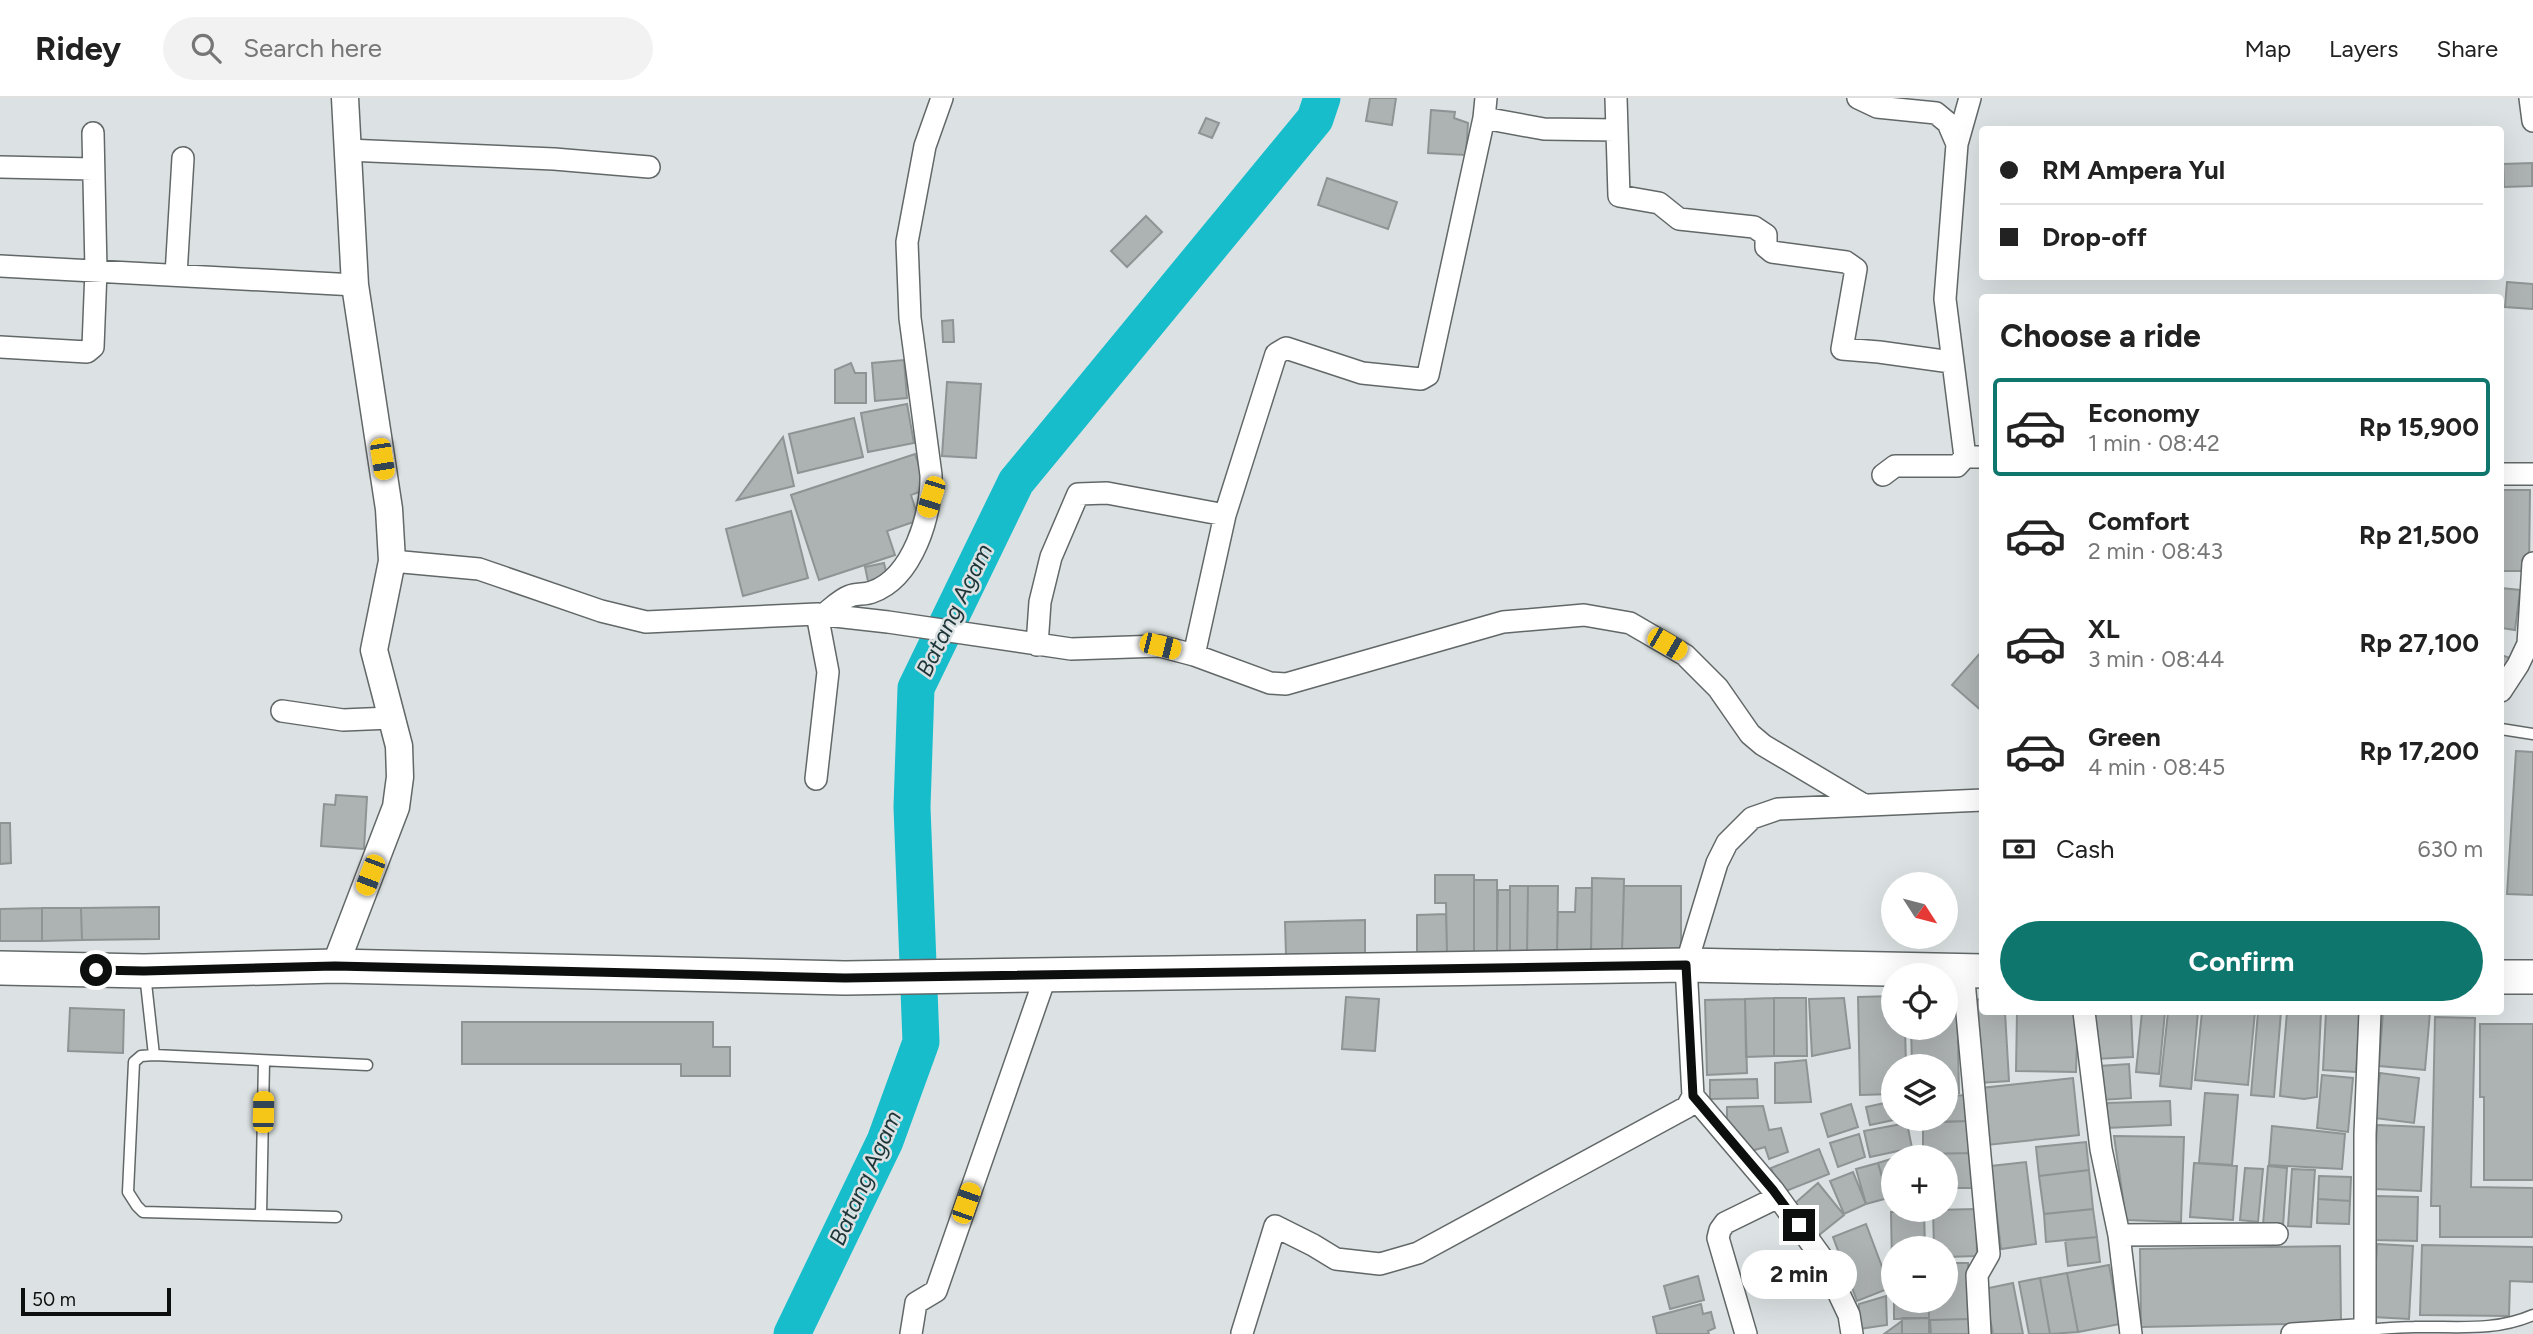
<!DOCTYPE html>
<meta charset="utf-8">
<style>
:root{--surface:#fff;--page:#f2f2f2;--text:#222;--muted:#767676;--line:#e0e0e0;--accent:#0f766e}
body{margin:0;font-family:Figtree,sans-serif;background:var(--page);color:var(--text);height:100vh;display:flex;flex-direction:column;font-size:26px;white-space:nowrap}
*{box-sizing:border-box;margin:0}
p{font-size:23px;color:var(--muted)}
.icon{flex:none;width:38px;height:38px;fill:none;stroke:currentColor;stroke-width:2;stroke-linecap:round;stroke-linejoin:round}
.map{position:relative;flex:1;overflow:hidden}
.panel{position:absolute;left:1979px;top:196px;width:525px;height:721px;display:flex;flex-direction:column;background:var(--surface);border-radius:7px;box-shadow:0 7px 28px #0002}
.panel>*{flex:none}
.guide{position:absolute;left:1979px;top:28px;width:525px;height:154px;border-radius:7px;box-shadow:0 7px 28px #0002;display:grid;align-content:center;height:154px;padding:0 21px;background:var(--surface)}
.needle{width:46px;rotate:126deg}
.fabs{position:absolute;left:1881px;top:774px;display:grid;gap:14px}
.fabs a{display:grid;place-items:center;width:77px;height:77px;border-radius:50%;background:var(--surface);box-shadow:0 7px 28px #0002;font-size:35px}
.scale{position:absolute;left:21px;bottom:18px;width:150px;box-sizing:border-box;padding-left:7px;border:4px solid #0d0f0f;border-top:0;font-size:19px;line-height:24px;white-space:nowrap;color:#0d0f0f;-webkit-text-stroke:5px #dce2e3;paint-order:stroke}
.end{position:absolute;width:32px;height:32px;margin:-16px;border:9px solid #0d0f0f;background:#fff;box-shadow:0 0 0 4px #fff}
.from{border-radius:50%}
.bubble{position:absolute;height:49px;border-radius:24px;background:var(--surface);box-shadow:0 7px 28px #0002;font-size:23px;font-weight:700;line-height:49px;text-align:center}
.car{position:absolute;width:21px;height:42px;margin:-21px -10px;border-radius:9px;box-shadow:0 0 5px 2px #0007;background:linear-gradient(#f5c518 24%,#345 0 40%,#f5c518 0 76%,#345 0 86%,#f5c518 0)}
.guide b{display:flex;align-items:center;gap:24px;height:66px;font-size:26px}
.guide b+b{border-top:2px solid var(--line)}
.guide i{width:18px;height:18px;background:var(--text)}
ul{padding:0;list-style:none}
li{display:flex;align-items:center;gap:21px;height:98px;margin:0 14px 10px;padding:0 7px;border:4px solid transparent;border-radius:7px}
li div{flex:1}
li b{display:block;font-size:26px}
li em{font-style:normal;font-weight:700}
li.current{border-color:var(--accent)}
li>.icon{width:63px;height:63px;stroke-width:1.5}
h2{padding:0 21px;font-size:32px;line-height:84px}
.pay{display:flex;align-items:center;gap:18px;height:77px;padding:0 21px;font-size:26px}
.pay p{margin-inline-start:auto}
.cta{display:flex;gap:14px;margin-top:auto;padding:14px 21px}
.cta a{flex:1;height:80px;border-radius:42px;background:var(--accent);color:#fff;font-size:28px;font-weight:700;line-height:80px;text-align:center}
header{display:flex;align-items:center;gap:42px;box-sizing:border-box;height:98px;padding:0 35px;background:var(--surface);border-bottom:2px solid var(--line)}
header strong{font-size:33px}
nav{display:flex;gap:38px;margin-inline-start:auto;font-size:24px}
.search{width:490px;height:63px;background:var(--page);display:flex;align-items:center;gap:18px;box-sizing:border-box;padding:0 24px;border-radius:38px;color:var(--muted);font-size:26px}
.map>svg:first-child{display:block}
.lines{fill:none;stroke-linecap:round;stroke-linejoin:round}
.river{stroke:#18bdcc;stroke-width:37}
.building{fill:#adb2b3;stroke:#8e9394;stroke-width:2}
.service-casing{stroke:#626767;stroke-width:13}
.minor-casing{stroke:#626767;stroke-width:24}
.tertiary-casing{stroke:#626767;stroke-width:29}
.primary-casing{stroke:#626767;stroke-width:36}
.service{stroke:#fff;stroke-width:10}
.minor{stroke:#fff;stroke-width:21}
.tertiary{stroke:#fff;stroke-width:26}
.primary{stroke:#fff;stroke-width:33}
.route{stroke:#0d0f0f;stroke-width:9}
.labels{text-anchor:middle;stroke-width:5;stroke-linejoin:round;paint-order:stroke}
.water-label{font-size:23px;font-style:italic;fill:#1d3538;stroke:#dce2e3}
</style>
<header>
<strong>Ridey</strong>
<div class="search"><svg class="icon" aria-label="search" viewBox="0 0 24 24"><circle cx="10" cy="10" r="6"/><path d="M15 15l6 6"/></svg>Search here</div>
<nav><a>Map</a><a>Layers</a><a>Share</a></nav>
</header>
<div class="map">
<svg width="2533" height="1236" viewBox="0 0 2533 1236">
<rect width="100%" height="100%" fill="#dce2e3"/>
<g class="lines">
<!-- river -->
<path class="river" d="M792 1236 885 1043 921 944 912 709 916 590 1016 384 1315 21 1322 0"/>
</g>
<!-- building -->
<path class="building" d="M1370 0H1396L1392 27 1366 23Z
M1431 12 1455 14 1454 20 1468 25 1466 57 1428 55Z
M1206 20 1219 25 1212 40 1199 35Z
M2532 65V88L2504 89 2503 66Z
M1327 80 1397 104 1388 131 1318 107Z
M1146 118 1162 134 1127 169 1111 153Z
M2507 184 2533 186V211L2505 209Z
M953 222 954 244H943L942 223Z
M904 262 907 300 875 303 872 265Z
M851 265 855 275H866V305H835V272Z
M947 284 981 286 976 360 942 358Z
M907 306 914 345 868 354 861 315Z
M854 320 863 359 798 375 789 336Z
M783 339 794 388 737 402Z
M915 356 927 391 911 397 919 422 887 433 895 457 819 482 791 397Z
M2501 392H2530L2529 473H2501Z
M791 413 808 480 743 498 726 431Z
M884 465 887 478 869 488 865 469Z
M2501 490 2520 492 2515 532 2501 530Z
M1982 553H1983V614L1952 587Z
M2501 557 2513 561 2501 580Z
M2516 653 2533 654V797L2507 796Z
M336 697 367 699 364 751 321 748 324 706 335 707Z
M0 725H10L11 765 0 766Z
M1435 777H1474V854H1447L1446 805H1435Z
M1592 780 1624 781 1622 855H1591Z
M1474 782H1497V854H1474Z
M1510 788H1528L1527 854H1510Z
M1528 788H1558L1557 854H1527Z
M1624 788H1681V850L1622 855Z
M1576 790H1592L1591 855 1557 854 1558 814H1575Z
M1498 792H1510V854H1497Z
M159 809V841L82 842 81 810Z
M42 810H81L82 842 42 843Z
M42 810V843H0V811Z
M1446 816 1447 854H1417V817Z
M1365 822V855L1286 857 1285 824Z
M1957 896 1959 995H1946V968H1912L1911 929H1946V897Z
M1894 898V929H1905L1906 968H1894V996L1860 997 1858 899Z
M1346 899 1379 901 1375 953 1342 951Z
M1774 900V958L1746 959 1745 901Z
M1774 900H1806L1807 958H1774Z
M1844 900 1850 950 1812 958 1809 901Z
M1745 901 1747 975 1707 977 1705 902Z
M1983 901V914H2005L2009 983 1979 985 1974 902Z
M70 910 124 912 123 955 68 953Z
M2017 914H2078L2076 974 2016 973Z
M2093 914H2131L2133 959 2095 961Z
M2142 914H2165L2159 976 2136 974Z
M2168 914H2198L2191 991 2160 988Z
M2202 914H2255L2248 987 2195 982Z
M2258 914H2281L2274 999 2251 997Z
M2287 914H2321L2317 999 2304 1001 2280 998Z
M2326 914H2360L2356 974 2323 972Z
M2383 914H2430L2425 972 2379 968Z
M2435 919 2475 920 2471 1089 2533 1090V1139H2440V1108H2431Z
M462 924H713V949H730V978H681V966H462Z
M2480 926H2533V1082H2484V999H2480Z
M1806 962 1811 1004 1775 1005V965Z
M2129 966 2131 1000 2101 1002 2099 968Z
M2380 975 2419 980 2414 1025 2374 1020Z
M2322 977 2353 980 2348 1034 2317 1030Z
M2073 980 2079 1037 1987 1047 1981 990Z
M1757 981 1758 1000 1710 1001V982Z
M2205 995 2238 997 2232 1067 2199 1065Z
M1968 997 1969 1023 1920 1025V1020H1946V998Z
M1894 1003V1020H1903L1870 1027 1866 1009Z
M2170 1003 2171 1027 2107 1030V1005Z
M1851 1006 1858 1029 1828 1039 1821 1016Z
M1763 1008 1769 1032 1781 1030 1788 1054 1769 1061 1765 1049 1751 1053 1727 1022V1009Z
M1969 1023 1970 1055 1923 1056V1024Z
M1907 1025 1912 1050 1870 1059 1864 1033Z
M2377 1027 2424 1029 2421 1093 2374 1091Z
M2272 1028 2345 1036 2342 1071 2269 1067Z
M1859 1036 1865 1059 1838 1069 1830 1045Z
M2114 1038 2184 1039 2181 1124 2126 1122Z
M2086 1044 2089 1072 2039 1078 2036 1049Z
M1819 1051 1829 1076 1781 1095 1771 1070Z
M1974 1055 1975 1090H1946V1059H1923V1056Z
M1894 1060V1098L1888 1100 1878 1065Z
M2026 1064 2036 1146 2001 1151 1991 1068Z
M1878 1065 1888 1100 1866 1106 1856 1071Z
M2194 1065 2237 1068 2233 1122 2190 1119Z
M2268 1068 2287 1070 2283 1128 2263 1126Z
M2245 1070 2263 1071 2258 1124 2240 1122Z
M2292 1071 2315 1072 2311 1129 2288 1128Z
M2089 1072 2093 1111 2044 1116 2039 1078Z
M1853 1074 1866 1106 1844 1116 1830 1083Z
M2319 1078 2351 1079 2350 1103 2318 1101Z
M1818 1085 1844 1117 1819 1137 1794 1106Z
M2375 1098 2418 1099 2417 1143 2374 1142Z
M2318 1101 2350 1103 2349 1126 2317 1125Z
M1976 1111 1977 1158 1946 1159V1150H1934L1933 1112Z
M2093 1111 2097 1139 2046 1144 2044 1116Z
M1924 1113 1925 1150H1894L1892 1167 1891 1114Z
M1866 1126 1890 1190 1857 1203 1833 1139Z
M2097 1139 2100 1164 2068 1168 2065 1142Z
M2377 1146 2413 1148 2409 1221 2373 1219Z
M2422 1147 2533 1149V1184L2510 1183 2509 1218 2420 1217Z
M2340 1148 2341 1225 2141 1229 2140 1151Z
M1946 1165H1968L1970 1221 1929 1222V1202H1946Z
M2109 1167 2120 1226 2078 1234 2067 1175Z
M2067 1175 2078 1234 2050 1236 2040 1180Z
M1698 1178 1704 1202 1670 1211 1664 1188Z
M2040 1180 2050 1236H2029L2019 1184Z
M2013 1185 2023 1236H1993L1984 1191Z
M1886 1198 1887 1227 1859 1231V1206Z
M1894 1202H1929V1220L1894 1221Z
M1701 1206 1703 1216 1711 1214 1715 1230 1708 1233 1709 1236H1657L1653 1219Z
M1902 1220H1929V1236H1902Z
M1970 1221V1236H1931L1930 1222Z
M1902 1223V1236H1884Z"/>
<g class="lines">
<!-- service casing -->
<g class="service-casing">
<path id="service" d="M2501 631 2533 636
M145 876 154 957
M261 1117 264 963
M336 1119 143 1114 137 1108 128 1094 134 964 141 958 154 957 367 967
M2365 1232C2381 1231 2398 1229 2414 1229 2455 1228 2494 1234 2533 1217"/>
</g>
<!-- minor casing -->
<g class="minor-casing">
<path id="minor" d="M1616 0 1619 98 1659 105 1679 121 1754 129 1766 137V149L1772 154 1846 164 1856 171 1842 251 1879 254 1951 264
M1858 0 1877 9 1936 15 1948 25 1957 46
M2530 0 2533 23
M1484 20 1544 31 1616 32
M347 52 554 61 649 69
M0 69 93 71
M0 168 355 187
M176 177 183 60
M0 249 87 254 93 249 96 172 93 35
M1965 359 1945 201 1957 46 1970 0
M2501 376H2533
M1883 377 1895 368H1957L1965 359H1983
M392 463 479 471 601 513 646 524 817 516 888 524 1071 551 1160 548 1194 557 1270 585 1286 586 1503 524 1584 517 1630 525 1685 557 1718 590 1750 636 1763 647 1864 707
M823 517C831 511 841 501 850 498 857 495 865 497 872 494 913 480 932 416 931 377L910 220 907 144 925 48 942 0
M1037 547 1040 504 1051 459 1078 396 1107 395 1225 417 1276 256 1286 250 1362 275 1421 281 1428 277 1484 20 1486 0
M1194 557 1225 417
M2501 593 2518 567 2528 546 2533 465
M282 613 343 622 391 620
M816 681 828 574 817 516
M1963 872 1989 1156 1977 1177 1980 1236
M2084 914 2101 1051 2119 1137 2131 1236
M2119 1137 2277 1136
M1242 1235 1275 1128 1313 1147 1336 1161 1380 1166 1418 1155 1687 1009 1693 998
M911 1236 916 1205 936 1193 1046 877
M1746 1236 1718 1140 1720 1132 1725 1125 1778 1099
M1852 1236 1849 1217 1822 1160 1773 1092 1693 998 1686 867 1717 765 1727 745 1752 720 1778 711 1983 702
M2292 1236 2355 1232
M2354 1236 2355 1232H2365V1036L2370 914"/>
</g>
<!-- tertiary casing -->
<g class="tertiary-casing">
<path id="tertiary" d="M335 868 396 709 400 679 399 648 374 552 392 463 389 411 355 187 345 0"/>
</g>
<!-- primary casing -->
<g class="primary-casing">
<path id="primary" d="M0 870 144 873 335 868 845 880 1686 867 1983 873
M2501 879H2533"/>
</g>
<!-- service -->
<use href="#service" class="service"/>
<!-- minor -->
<use href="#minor" class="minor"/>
<!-- tertiary -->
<use href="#tertiary" class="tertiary"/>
<!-- primary -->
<use href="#primary" class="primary"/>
</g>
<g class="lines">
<!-- route -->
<path class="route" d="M96 872 144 873 335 868 845 880 1686 867 1693 998 1773 1092 1799 1127"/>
</g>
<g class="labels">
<!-- water labels -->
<g class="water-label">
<text transform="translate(954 512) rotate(-64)" y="8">Batang Agam</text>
<text transform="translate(865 1080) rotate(-66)" y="8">Batang Agam</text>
</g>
</g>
</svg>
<div class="fabs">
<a><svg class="needle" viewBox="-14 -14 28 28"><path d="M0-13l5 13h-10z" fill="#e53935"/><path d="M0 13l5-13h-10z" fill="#767676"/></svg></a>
<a><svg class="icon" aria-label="locate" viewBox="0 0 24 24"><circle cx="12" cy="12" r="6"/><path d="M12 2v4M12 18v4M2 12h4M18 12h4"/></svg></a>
<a><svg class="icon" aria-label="layers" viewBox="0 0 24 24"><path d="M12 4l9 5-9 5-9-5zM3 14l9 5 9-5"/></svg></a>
<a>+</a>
<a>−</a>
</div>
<div class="scale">50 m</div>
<i class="end from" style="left:96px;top:872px"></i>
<i class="end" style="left:1799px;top:1127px"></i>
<div class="bubble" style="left:1741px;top:1152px;width:116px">2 min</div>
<i class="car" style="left:382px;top:361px;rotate:171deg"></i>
<i class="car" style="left:931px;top:399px;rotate:197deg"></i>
<i class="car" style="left:1667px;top:546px;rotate:120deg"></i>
<i class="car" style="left:1160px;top:548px;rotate:104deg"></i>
<i class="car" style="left:370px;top:777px;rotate:201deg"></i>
<i class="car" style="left:263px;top:1014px;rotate:1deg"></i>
<i class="car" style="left:966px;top:1105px;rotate:19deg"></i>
<div class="guide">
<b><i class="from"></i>RM Ampera Yul</b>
<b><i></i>Drop-off</b>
</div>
<section class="panel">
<h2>Choose a ride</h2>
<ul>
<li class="current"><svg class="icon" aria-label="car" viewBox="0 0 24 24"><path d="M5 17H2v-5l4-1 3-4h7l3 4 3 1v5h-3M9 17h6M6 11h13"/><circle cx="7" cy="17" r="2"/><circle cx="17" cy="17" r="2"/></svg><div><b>Economy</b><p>1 min · 08:42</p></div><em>Rp 15,900</em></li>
<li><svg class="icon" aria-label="car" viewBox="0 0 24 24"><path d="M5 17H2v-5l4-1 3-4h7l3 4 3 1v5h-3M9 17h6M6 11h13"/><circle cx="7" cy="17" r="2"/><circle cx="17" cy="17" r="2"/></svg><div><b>Comfort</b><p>2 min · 08:43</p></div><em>Rp 21,500</em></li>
<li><svg class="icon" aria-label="car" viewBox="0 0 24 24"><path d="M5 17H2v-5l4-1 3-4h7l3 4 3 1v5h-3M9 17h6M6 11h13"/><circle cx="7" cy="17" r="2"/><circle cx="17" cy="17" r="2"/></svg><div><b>XL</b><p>3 min · 08:44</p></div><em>Rp 27,100</em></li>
<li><svg class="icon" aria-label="car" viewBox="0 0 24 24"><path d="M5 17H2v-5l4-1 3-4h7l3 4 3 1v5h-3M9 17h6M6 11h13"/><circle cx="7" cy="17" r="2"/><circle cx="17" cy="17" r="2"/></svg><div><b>Green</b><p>4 min · 08:45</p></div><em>Rp 17,200</em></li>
</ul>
<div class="pay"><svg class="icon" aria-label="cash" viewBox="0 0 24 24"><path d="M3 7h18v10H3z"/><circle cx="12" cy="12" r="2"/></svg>Cash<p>630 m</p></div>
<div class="cta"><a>Confirm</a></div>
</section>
</div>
